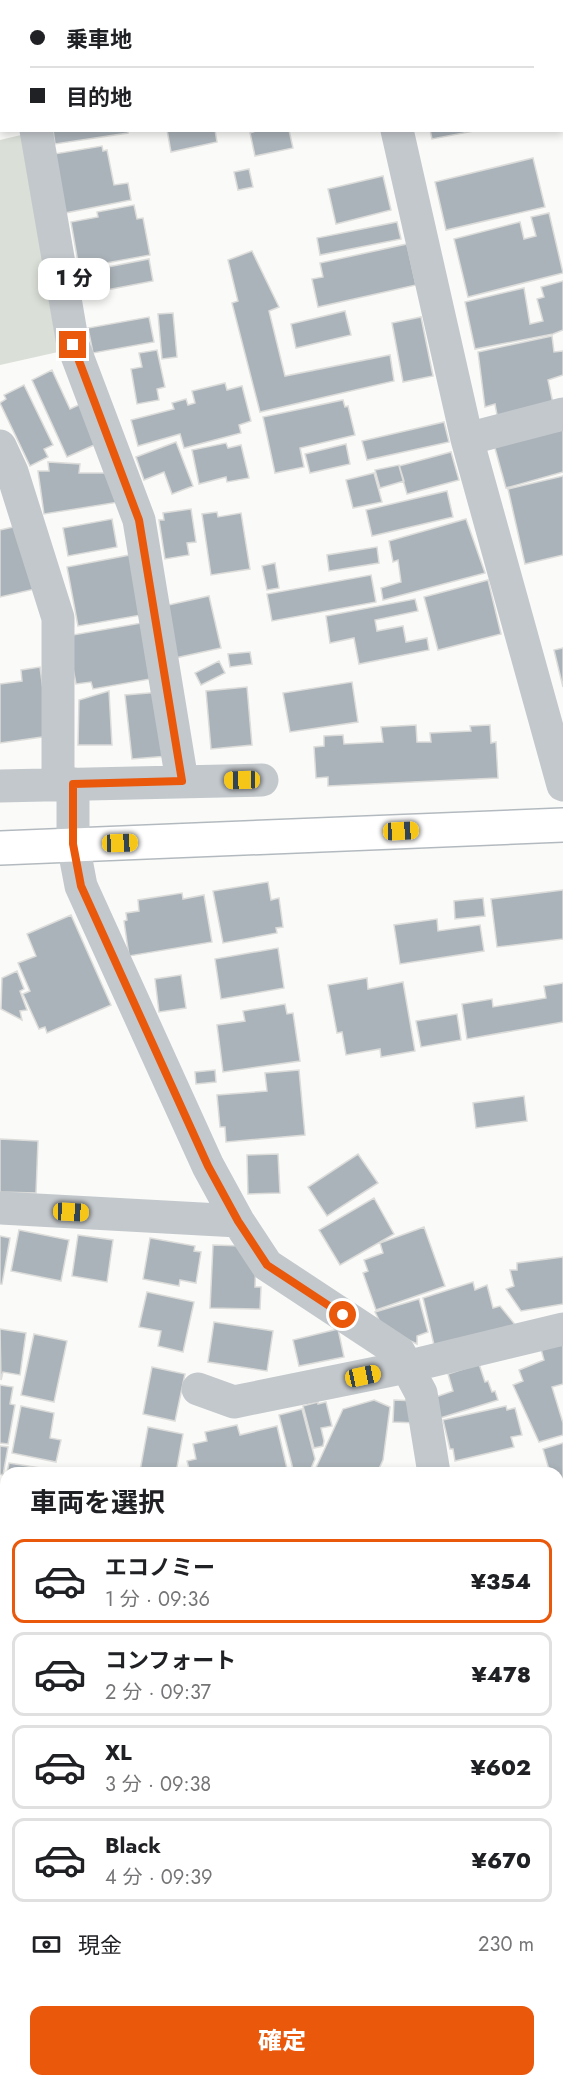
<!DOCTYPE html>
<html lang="ja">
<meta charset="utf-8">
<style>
:root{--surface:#fff;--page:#f6f6f6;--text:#202124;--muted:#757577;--line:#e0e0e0;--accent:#ea580c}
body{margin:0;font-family:Jost,"Noto Sans JP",sans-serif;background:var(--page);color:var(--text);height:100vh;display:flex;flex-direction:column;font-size:22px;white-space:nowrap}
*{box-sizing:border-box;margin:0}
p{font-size:20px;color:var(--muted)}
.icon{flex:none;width:33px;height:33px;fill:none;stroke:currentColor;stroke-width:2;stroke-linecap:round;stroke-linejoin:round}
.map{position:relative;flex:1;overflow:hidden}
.panel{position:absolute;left:0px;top:1467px;width:564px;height:620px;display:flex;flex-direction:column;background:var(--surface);border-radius:18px 18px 0 0;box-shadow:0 3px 9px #0003}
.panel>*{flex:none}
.hud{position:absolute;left:0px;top:0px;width:564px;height:132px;box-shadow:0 3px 9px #0003;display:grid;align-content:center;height:132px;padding:0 30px;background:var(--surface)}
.end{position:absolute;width:27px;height:27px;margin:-14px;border:8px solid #ea580c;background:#fff;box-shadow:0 0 0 3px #fff}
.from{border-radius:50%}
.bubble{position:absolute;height:42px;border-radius:12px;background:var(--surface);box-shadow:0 3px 9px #0003;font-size:20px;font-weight:800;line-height:42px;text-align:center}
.car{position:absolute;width:18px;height:36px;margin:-18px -9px;border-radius:8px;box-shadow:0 0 4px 2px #0007;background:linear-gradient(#f5c518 24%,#345 0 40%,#f5c518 0 76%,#345 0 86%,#f5c518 0)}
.hud b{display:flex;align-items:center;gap:21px;height:57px;font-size:22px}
.hud b+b{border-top:2px solid var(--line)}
.hud i{width:15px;height:15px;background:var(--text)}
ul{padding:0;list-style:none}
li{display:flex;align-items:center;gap:18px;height:84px;margin:0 12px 9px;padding:0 18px;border:3px solid var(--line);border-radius:12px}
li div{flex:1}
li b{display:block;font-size:22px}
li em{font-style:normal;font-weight:800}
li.selected{border-color:var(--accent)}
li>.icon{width:54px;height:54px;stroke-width:1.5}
h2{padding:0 30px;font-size:27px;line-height:72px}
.pay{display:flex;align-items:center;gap:15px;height:66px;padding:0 30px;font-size:22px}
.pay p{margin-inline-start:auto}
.action{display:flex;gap:12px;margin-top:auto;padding:12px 30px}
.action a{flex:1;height:69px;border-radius:12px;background:var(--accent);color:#fff;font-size:24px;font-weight:800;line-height:69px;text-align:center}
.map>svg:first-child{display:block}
.green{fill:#dadfd7}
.water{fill:#bbc7cb}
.building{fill:#aab3b9;stroke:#dcdcda;stroke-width:1.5}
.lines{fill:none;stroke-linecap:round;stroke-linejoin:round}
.secondary-casing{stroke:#b3babf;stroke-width:36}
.street{stroke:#c3c8cc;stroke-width:33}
.secondary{stroke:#fff;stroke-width:33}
.route{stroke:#ea580c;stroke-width:8}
</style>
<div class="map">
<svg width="563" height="2086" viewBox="0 0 563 2086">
<rect width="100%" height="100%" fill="#fafaf8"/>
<!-- green -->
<path class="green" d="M21 135 58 352 0 365V140Z"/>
<!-- water -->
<path class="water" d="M0 2051 6 2059V2080L23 2081 28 2086H0Z"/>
<!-- building -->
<path class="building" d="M41 0H128V2H42Z
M215 0H253L254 2H215Z
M404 0H503V2H404Z
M53 130H128V133L55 144Z
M167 130H215L217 142 171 152Z
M259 130H289L293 148 255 156 250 133Z
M430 130H479L432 139Z
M102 146 103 151 107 150 114 185 128 183 131 200 65 213 54 154Z
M533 158 545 207 446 230 435 182Z
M249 169 253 187 238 190 234 172Z
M383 176 391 210 336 224 328 189Z
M134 205 137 219 143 218 150 255 79 268 71 222 98 217 97 212Z
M549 213 563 273 468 297 454 239 520 222 524 239 536 236 531 217Z
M397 222 401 239 320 255 317 238Z
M407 244 416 285 318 307 312 279 323 277 320 263Z
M252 251 279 307 269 311 285 376 390 355 394 381 260 412 232 303 238 301 228 260Z
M149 259 153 281 86 294 82 272Z
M563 281V330L553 334 475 349 465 302 524 288 530 324 543 321 537 299 544 297 541 287Z
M345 311 351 335 296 348 291 324Z
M173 313 177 357 162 359 158 314Z
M149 317 154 342 93 353 88 328Z
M421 317 433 376 403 382 392 323Z
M552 336 554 352 563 351V375L548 380 554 408 498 420 495 404 485 407 478 352Z
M157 350 165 387 157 389 159 400 137 404 131 369 142 367 139 353Z
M52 370 70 409 83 403 101 442 67 457 32 380Z
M225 383 227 390 242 386 251 421 239 425 241 433 184 448 180 434 138 446 131 420 174 409 172 403 186 399 188 405 195 403 192 391Z
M24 385 53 445 44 449 48 457 30 466 0 403 6 399 4 395Z
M343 400 345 407 348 406 355 435 300 448 304 467 275 473 263 417Z
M444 422 449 442 367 460 362 441Z
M563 423V472L506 488 493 441Z
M176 442 193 486 172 494 164 472 144 480 136 457Z
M226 443 228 448 241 445 249 478 227 482 226 477 199 484 192 450Z
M346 444 350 464 310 473 305 454Z
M451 452 459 480 407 494 399 466Z
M48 462 80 464 79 473H114L119 502 44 514 38 471H49Z
M399 465 404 481 380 488 375 470Z
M374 473 382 502 353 508 346 480Z
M563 476V555L525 564 508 489Z
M447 491 453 517 372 536 366 510Z
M191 509 196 542 187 543 189 555 165 559 159 520H164L163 513Z
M217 512 218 517 241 513 250 569 211 575 202 514Z
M112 519 117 547 68 556 63 528Z
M466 519 485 573 383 600 381 588 401 582 398 560 393 562 389 541Z
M22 525 35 589 0 597V530Z
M377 547 379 563 329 571 327 555Z
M135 554 147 614 78 626 67 567Z
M275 563 279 588 267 590 262 566Z
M371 575 376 602 272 621 267 594Z
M488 580 501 634 438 650 424 597Z
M209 596 221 648 175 658 164 606Z
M415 599 418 611 375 620 377 631 403 626 406 642 427 638 429 650 359 664 354 638 330 643 326 616Z
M147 622 156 678 93 689 91 682 76 684 67 636Z
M563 648V687L554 650Z
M250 652 252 664 230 667 228 654Z
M219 661 225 673 201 685 195 673Z
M40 667 49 736 0 743V684L22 681 21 670Z
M352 682 358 722 290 732 283 693Z
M247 687 252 745 211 749 206 691Z
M109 691 112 745H78L79 700Z
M161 692 168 756 132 759 125 695Z
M416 725 417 742H431L430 733 471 731 470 726 490 725 491 743 496 742 498 778 328 786V777L316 778 314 747 324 746V736L343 735 344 744 383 742 381 727Z
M268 882 271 900 279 898 283 927 276 928 277 933 223 943 213 891Z
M563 890V939L497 947 491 899Z
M182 893 183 899 204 895 212 942 129 956 124 921 127 920 126 913 139 911 138 900Z
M483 898 485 916 455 919 454 901Z
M71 915 111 1005 47 1033 45 1027 39 1029 23 994 30 991 18 963 36 956 27 934Z
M437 919 438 931 480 925 484 951 400 964 394 925Z
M278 948 284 988 221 999 215 959Z
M17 971 24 989 20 991 27 1010 20 1011 22 1020 1 1009 2 978Z
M181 975 186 1008 159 1012 155 979Z
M367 978 368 989 403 982 415 1051 381 1057 380 1049 346 1055 342 1032 337 1033 328 985Z
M563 983V1022L467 1039 462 1004 492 999 493 1007 546 998 544 986Z
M285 1004 287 1014 293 1013 300 1061 223 1072 217 1025 245 1021 243 1011Z
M457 1014 461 1040 421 1047 416 1021Z
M215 1070 216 1082 196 1084 195 1072Z
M299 1070 305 1135 226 1142 225 1127H220L217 1095 267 1091 265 1073Z
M524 1096 527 1121 476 1128 473 1103Z
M0 1139 38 1141 36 1193 0 1192Z
M278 1154 280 1193 248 1194 247 1155Z
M358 1154 378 1183 327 1216 308 1187Z
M374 1198 394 1234 340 1265 319 1230Z
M424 1227 445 1286 376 1310 363 1273 368 1271 364 1260 383 1253 380 1243Z
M19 1230 69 1240 61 1281 11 1271Z
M78 1235 113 1240 107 1282 72 1276Z
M0 1236 10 1238 2 1284H0Z
M150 1238 195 1246 194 1251 201 1252 196 1283 180 1280 179 1286 143 1279Z
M213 1245 243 1246 256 1259 255 1287H261L260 1309 210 1308Z
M563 1257V1304L521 1311 506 1289 514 1286 510 1270H517V1263Z
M473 1282 475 1290 487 1285 493 1308 500 1306 517 1327 434 1345 423 1298Z
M147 1292 194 1302 183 1352 158 1346 161 1331 139 1327Z
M419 1299 428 1332 417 1336V1344L383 1328 375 1312Z
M214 1322 273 1331 267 1371 208 1362Z
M0 1329 26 1333 20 1375 3 1372 1 1380Z
M338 1329 344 1357 299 1366 293 1340Z
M34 1334 67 1341 54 1402 21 1395Z
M563 1341V1384L552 1387 563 1423V1435L539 1442 513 1385 523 1381 519 1370 544 1360 541 1349Z
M479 1364 485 1382 488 1381 492 1392 495 1391 498 1400 437 1419 430 1399 453 1391 448 1374Z
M152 1367 185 1374 175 1421 143 1414Z
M0 1385 13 1387 10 1404 15 1405 8 1444 0 1443Z
M374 1400 390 1407 383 1460 377 1473 314 1472 343 1409Z
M394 1400 417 1401V1423L393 1422Z
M318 1402V1404L326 1402 332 1426 321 1428 324 1441 323 1446 314 1448 303 1406Z
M21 1406 54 1413 50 1438 61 1440 56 1462 12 1453Z
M506 1406 507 1410 515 1408 522 1435 511 1437 514 1447 455 1461 453 1449H450L443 1420Z
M302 1409 315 1459 309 1473H294L279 1415Z
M237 1425 240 1435 277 1426 288 1473H190L187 1461 196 1459 193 1444 207 1441 205 1432Z
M148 1427 183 1434 176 1473 140 1471Z
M563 1443V1478L558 1480V1473H550L543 1449Z
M0 1446 8 1447 3 1475 0 1474Z
M9 1463 46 1469V1473H7Z
M6 1479V1514L0 1513Z
M0 1531 6 1532V1579L0 1578Z
M563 1540V1586L559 1587 558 1542Z
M0 1595 6 1596V1636L0 1635Z
M558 1618H563V1641L558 1640Z
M558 1647H563V1659H558Z
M0 1656 6 1657V1700L0 1699Z
M563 1839V1868H558V1846Z
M6 1949V2007L0 2011V1953Z
M558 2062 563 2063V2086H480L481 2080H558Z
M64 2080H130L135 2086H69Z
M193 2080H242L237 2086H186Z
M248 2080H301L300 2086H248Z
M331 2080H385L384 2086H330Z
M390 2080H431L430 2086H389Z"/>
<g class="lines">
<!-- secondary casing -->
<g class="secondary-casing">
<path id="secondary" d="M0 848 563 825"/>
</g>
<!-- street -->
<path class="street" d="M14 0V2
M371 2 373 0
M0 51H2
M36 130 73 345 139 520 182 781
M397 130 467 439 563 785
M467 439 563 414
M0 446 12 472 58 618V785
M73 784V844L81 886 208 1166 238 1221 267 1265 399 1352 421 1393 434 1473
M0 786 262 780
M0 1208 238 1221
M198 1389 234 1402 406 1367 563 1329
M144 2080 149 2086
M311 2086 312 2080
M450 2086 452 2080"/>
<!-- secondary -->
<use href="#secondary" class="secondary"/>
</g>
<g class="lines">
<!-- route -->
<path class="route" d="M73 345 139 520 182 781 73 784V844L81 886 208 1166 238 1221 267 1265 343 1315"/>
</g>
</svg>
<i class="end from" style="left:343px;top:1315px"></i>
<i class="end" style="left:73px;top:345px"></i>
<div class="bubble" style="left:38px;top:258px;width:72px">1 分</div>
<i class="car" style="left:242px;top:780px;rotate:269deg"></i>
<i class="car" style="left:401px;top:831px;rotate:87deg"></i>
<i class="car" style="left:120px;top:843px;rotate:88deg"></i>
<i class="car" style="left:71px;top:1212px;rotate:93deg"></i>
<i class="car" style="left:363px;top:1376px;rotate:78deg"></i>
<div class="hud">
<b><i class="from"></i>乗車地</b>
<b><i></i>目的地</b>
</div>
<section class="panel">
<h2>車両を選択</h2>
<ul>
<li class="selected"><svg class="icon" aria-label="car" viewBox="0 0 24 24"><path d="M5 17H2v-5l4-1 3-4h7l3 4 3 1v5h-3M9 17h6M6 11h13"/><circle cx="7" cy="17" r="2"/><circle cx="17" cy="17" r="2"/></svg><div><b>エコノミー</b><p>1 分 · 09:36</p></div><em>¥354</em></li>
<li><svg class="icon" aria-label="car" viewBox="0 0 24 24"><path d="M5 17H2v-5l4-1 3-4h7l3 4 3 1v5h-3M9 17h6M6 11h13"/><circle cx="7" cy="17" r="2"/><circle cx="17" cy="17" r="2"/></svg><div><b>コンフォート</b><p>2 分 · 09:37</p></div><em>¥478</em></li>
<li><svg class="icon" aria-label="car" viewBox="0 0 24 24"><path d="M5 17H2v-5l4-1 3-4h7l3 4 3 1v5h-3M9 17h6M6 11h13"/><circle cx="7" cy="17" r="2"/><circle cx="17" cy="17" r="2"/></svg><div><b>XL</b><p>3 分 · 09:38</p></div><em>¥602</em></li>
<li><svg class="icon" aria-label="car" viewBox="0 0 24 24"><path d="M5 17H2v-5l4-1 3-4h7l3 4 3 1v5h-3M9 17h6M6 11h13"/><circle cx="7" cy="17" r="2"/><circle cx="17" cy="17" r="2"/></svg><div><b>Black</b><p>4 分 · 09:39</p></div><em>¥670</em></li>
</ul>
<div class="pay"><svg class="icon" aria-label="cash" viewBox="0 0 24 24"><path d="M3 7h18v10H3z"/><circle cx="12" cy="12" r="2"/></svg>現金<p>230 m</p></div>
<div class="action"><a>確定</a></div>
</section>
</div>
